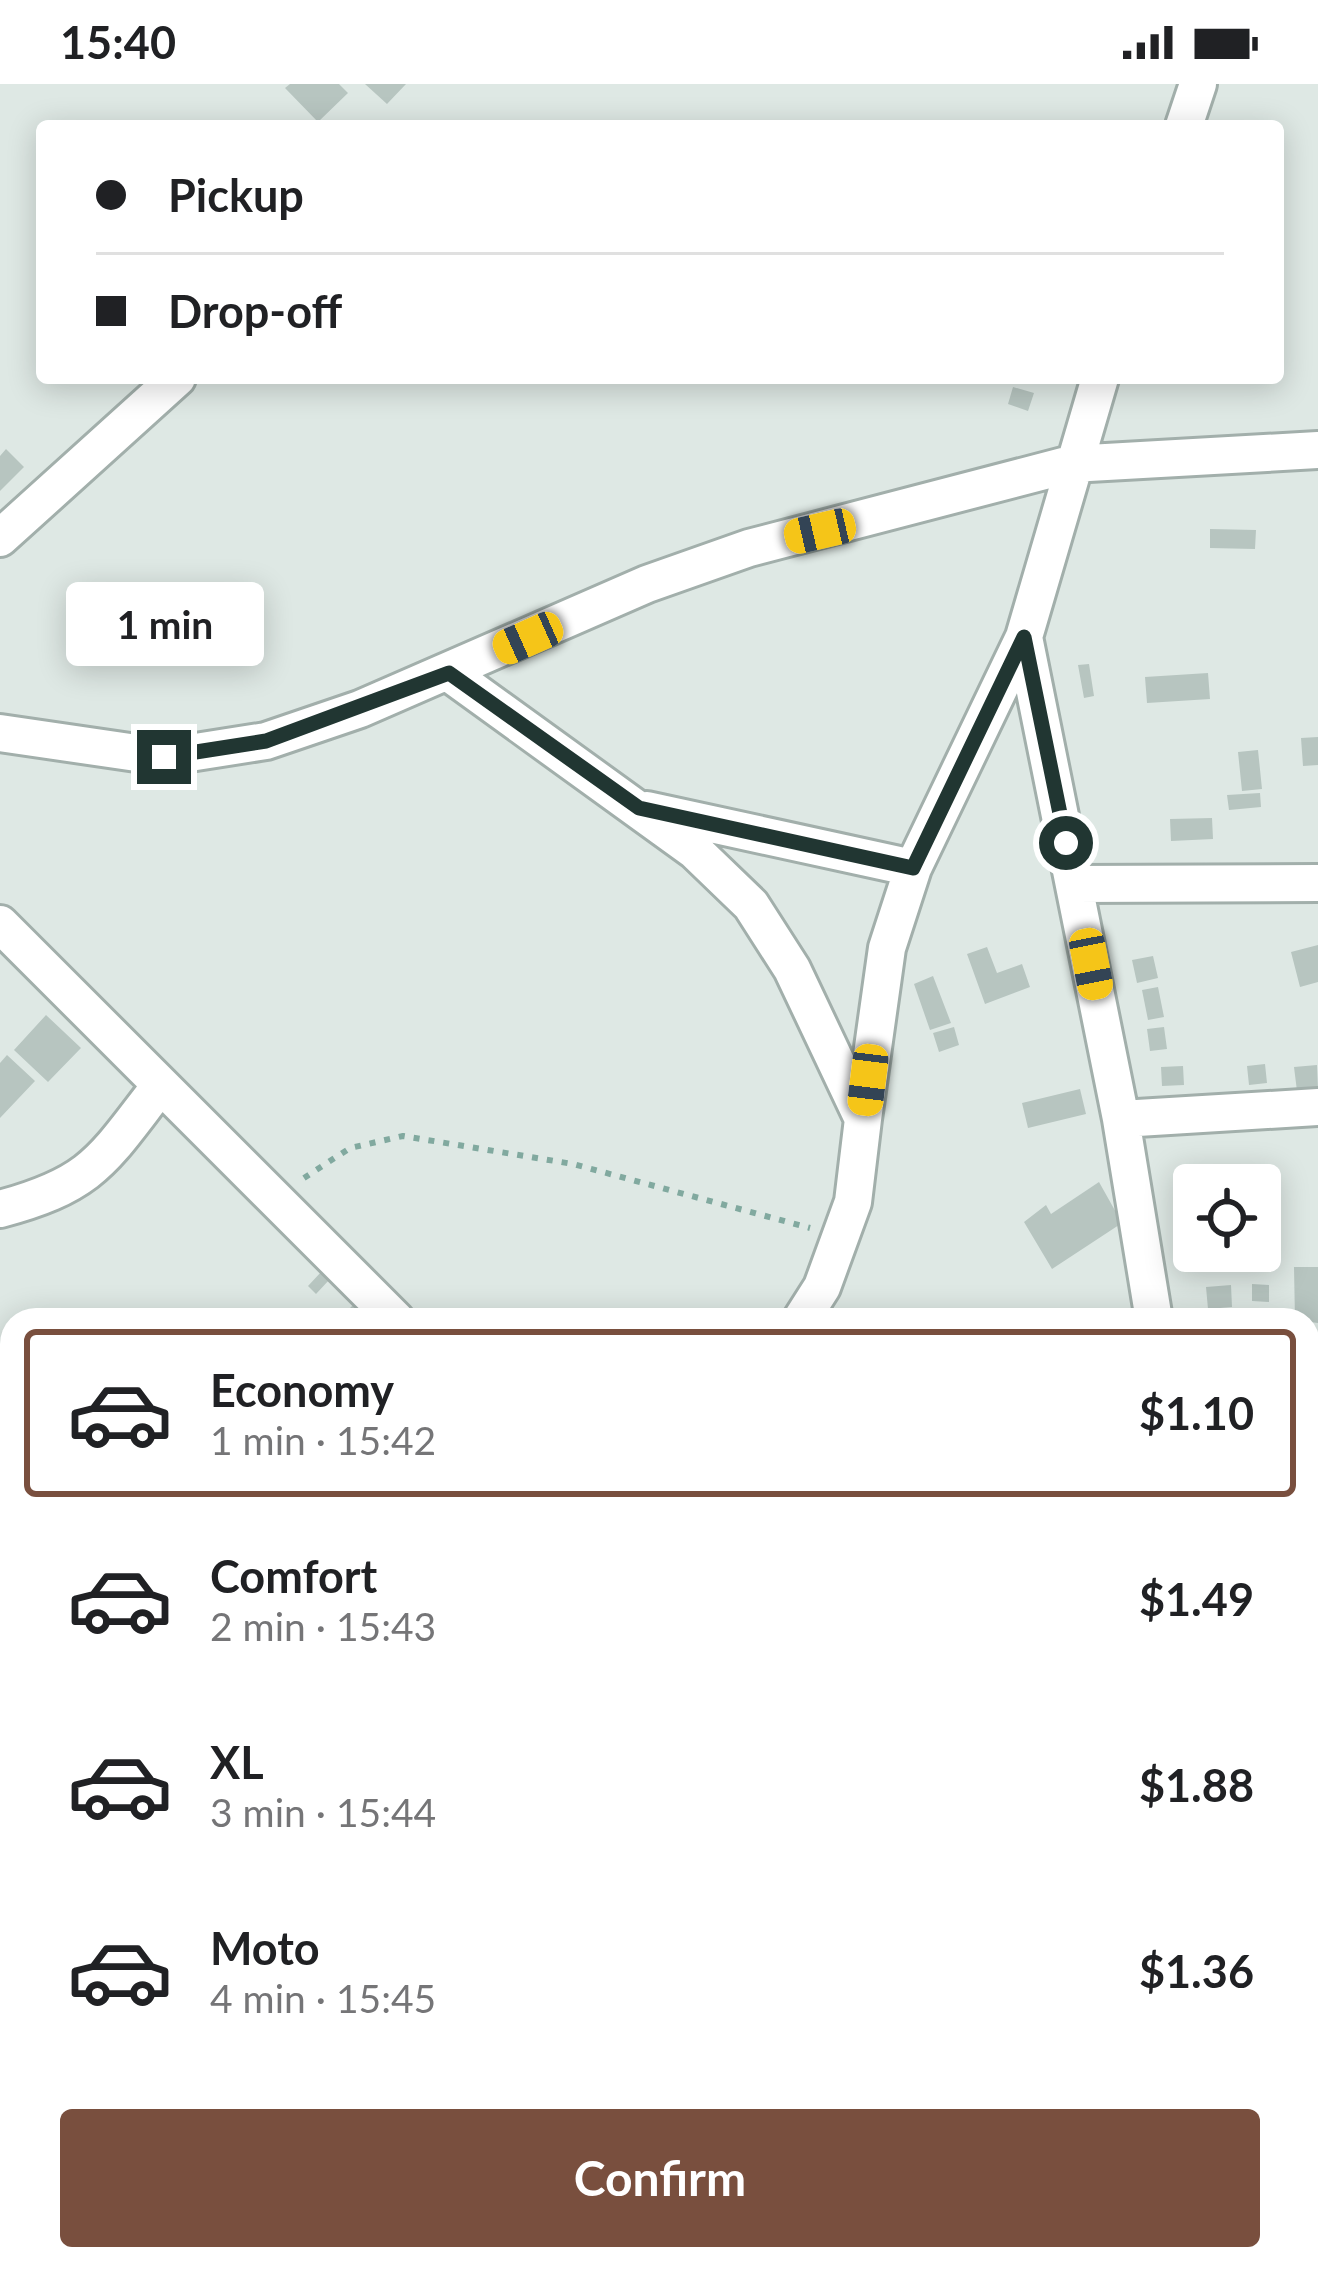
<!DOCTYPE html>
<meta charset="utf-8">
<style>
:root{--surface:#fff;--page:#f2f2f2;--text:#202124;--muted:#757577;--line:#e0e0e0;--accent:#794f3e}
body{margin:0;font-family:Lato,sans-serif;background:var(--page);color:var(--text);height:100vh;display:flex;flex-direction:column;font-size:45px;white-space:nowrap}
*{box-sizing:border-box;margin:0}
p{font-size:39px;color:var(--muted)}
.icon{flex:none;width:66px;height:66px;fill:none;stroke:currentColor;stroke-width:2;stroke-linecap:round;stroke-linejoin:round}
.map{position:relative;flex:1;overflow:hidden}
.side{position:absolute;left:0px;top:1224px;width:1320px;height:963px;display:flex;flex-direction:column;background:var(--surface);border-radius:36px 36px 0 0;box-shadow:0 6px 30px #0003}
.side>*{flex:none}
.top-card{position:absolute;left:36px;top:36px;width:1248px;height:264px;border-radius:12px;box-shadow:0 6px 30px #0003;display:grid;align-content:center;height:264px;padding:0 60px;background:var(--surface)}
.tools{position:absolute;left:1173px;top:1080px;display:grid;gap:24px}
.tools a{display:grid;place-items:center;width:108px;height:108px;border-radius:12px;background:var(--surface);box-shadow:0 6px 30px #0003;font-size:60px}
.end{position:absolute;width:54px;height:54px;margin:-27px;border:15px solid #213632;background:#fff;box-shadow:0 0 0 6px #fff}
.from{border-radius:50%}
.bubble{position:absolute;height:84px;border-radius:12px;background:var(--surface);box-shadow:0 6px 30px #0003;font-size:39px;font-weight:700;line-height:84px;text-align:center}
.car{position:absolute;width:36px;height:72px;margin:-36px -18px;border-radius:15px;box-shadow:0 0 9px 3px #0007;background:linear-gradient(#f5c518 24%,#345 0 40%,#f5c518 0 76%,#345 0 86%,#f5c518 0)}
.top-card b{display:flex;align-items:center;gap:42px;height:114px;font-size:45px}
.top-card b+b{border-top:3px solid var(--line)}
.top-card i{width:30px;height:30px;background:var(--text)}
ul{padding:21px 0 0;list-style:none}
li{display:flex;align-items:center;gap:36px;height:168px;margin:0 24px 18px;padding:0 36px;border:6px solid transparent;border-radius:12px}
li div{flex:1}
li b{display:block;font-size:45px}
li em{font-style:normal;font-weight:700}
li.on{border-color:var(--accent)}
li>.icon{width:108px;height:108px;stroke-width:1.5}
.action{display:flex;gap:24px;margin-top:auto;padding:24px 60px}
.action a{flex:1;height:138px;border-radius:12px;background:var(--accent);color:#fff;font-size:48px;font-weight:700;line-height:138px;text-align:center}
.status{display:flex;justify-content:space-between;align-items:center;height:84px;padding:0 60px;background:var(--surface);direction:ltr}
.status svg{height:33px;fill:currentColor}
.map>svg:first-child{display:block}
.building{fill:#b7c5c0}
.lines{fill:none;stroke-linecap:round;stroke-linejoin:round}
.minor-casing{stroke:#a2afab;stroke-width:42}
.path{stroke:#81a99f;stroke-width:6;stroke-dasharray:6 9;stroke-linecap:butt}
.minor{stroke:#fff;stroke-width:36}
.route{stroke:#213632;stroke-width:15}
</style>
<div class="status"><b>15:40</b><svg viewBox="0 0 49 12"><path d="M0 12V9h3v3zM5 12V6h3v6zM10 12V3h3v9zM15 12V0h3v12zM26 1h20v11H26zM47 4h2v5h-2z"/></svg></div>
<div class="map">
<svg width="1318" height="2185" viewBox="0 0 1318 2185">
<rect width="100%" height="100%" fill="#dee8e4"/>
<!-- building -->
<path class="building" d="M290 0H339L348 9 318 38 285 4Z
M365 0H406L387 20Z
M1013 303 1034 309 1028 327 1008 320Z
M6 365 24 383 0 407V372Z
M1210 445 1256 446 1255 465 1210 464Z
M1089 580 1094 612 1084 614 1078 581Z
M1208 589 1210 615 1147 619 1145 593Z
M1318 653V681L1303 682 1301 654Z
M1258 666 1262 705 1242 707 1238 668Z
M1260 709 1261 723 1229 726 1227 711Z
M1212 734 1213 755 1171 757 1170 735Z
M1318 861V898L1300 903 1291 868Z
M987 863 997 889 1022 880 1030 903 985 920 967 870Z
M1153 872 1158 894 1137 899 1132 876Z
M933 892 951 939 930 946 914 900Z
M1158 903 1164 933 1148 936 1142 906Z
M46 931 81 964 48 998 14 966Z
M954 943 959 961 939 968 933 949Z
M1164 943 1167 965 1150 967 1147 945Z
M7 971 35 997 0 1034V979Z
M1265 980 1267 999 1249 1001 1247 982Z
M1317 981 1318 1005 1297 1007 1294 983Z
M1183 982 1184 1001 1162 1002 1161 983Z
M1080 1005 1086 1030 1028 1044 1022 1019Z
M1099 1098 1122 1139 1052 1185 1024 1138 1046 1121 1051 1130Z
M1194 1110V1140L1186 1141 1182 1112Z
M1294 1183H1318V1239L1295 1236Z
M322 1187 330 1195 316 1210 308 1202Z
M1252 1200 1269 1201V1218L1252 1217Z
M1231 1201 1232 1223 1208 1225 1206 1203Z
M353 1221 369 1236 341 1233Z
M1318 1617V1638H1308V1618Z
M6 1696 12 1698V1744L0 1740Z
M12 2029V2067L1 2069 0 2031Z
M295 2175H313L317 2185H289Z"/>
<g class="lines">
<!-- minor casing -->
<g class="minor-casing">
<path id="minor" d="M1184 42 1198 0
M0 454 177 294
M1024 553 1121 1035 1318 1023
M449 589 695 767 751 821 792 885 863 1035 853 1118 822 1203 801 1236
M0 649 164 673 266 657 360 625 647 500 749 464 1071 380 1318 366
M647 726 913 784
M1075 800 1318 799
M0 840 396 1236
M863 1035 887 864 913 784 1024 553 1100 294
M1121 1035 1154 1236
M0 1125C94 1100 103 1075 160 1002
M1308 1897 1318 1898
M1308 2137 1318 2138
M418 2175 420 2185
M1179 2175 1181 2185
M40 2185H42
M1084 2185 1087 2175"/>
</g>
<!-- path -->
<path class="path" d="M304 1094 350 1064 403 1052 573 1080 810 1144"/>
<!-- minor -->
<use href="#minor" class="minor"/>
</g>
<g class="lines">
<!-- route -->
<path class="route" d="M164 673 266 657 449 589 639 724 913 784 1024 553 1066 759"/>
</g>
</svg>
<div class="tools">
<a><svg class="icon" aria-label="locate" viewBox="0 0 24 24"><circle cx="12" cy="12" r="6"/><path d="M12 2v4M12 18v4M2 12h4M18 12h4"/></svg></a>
</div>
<i class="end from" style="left:1066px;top:759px"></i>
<i class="end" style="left:164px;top:673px"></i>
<div class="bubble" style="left:66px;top:498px;width:198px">1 min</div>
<i class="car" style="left:820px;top:447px;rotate:257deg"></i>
<i class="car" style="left:528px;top:554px;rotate:246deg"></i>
<i class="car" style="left:1091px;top:880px;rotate:169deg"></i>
<i class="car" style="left:868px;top:996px;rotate:187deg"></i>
<div class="top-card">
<b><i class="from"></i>Pickup</b>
<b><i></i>Drop-off</b>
</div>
<section class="side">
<ul>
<li class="on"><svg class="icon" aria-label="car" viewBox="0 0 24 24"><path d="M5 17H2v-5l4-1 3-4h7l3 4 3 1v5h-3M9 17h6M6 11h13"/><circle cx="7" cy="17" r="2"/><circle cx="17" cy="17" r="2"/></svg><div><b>Economy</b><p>1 min · 15:42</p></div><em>$1.10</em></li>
<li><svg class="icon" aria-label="car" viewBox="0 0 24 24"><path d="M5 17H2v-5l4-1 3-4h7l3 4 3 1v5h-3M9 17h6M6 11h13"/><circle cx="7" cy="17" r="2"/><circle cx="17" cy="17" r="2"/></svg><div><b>Comfort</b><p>2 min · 15:43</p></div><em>$1.49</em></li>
<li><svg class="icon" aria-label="car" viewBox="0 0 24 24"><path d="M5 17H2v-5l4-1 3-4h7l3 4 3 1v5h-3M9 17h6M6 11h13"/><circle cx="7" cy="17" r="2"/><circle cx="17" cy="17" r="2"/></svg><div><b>XL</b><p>3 min · 15:44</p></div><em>$1.88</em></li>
<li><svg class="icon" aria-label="car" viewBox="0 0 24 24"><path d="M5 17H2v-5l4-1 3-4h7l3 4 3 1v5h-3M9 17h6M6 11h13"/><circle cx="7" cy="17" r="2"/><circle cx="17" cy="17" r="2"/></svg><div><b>Moto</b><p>4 min · 15:45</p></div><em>$1.36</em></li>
</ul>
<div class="action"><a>Confirm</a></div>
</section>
</div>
